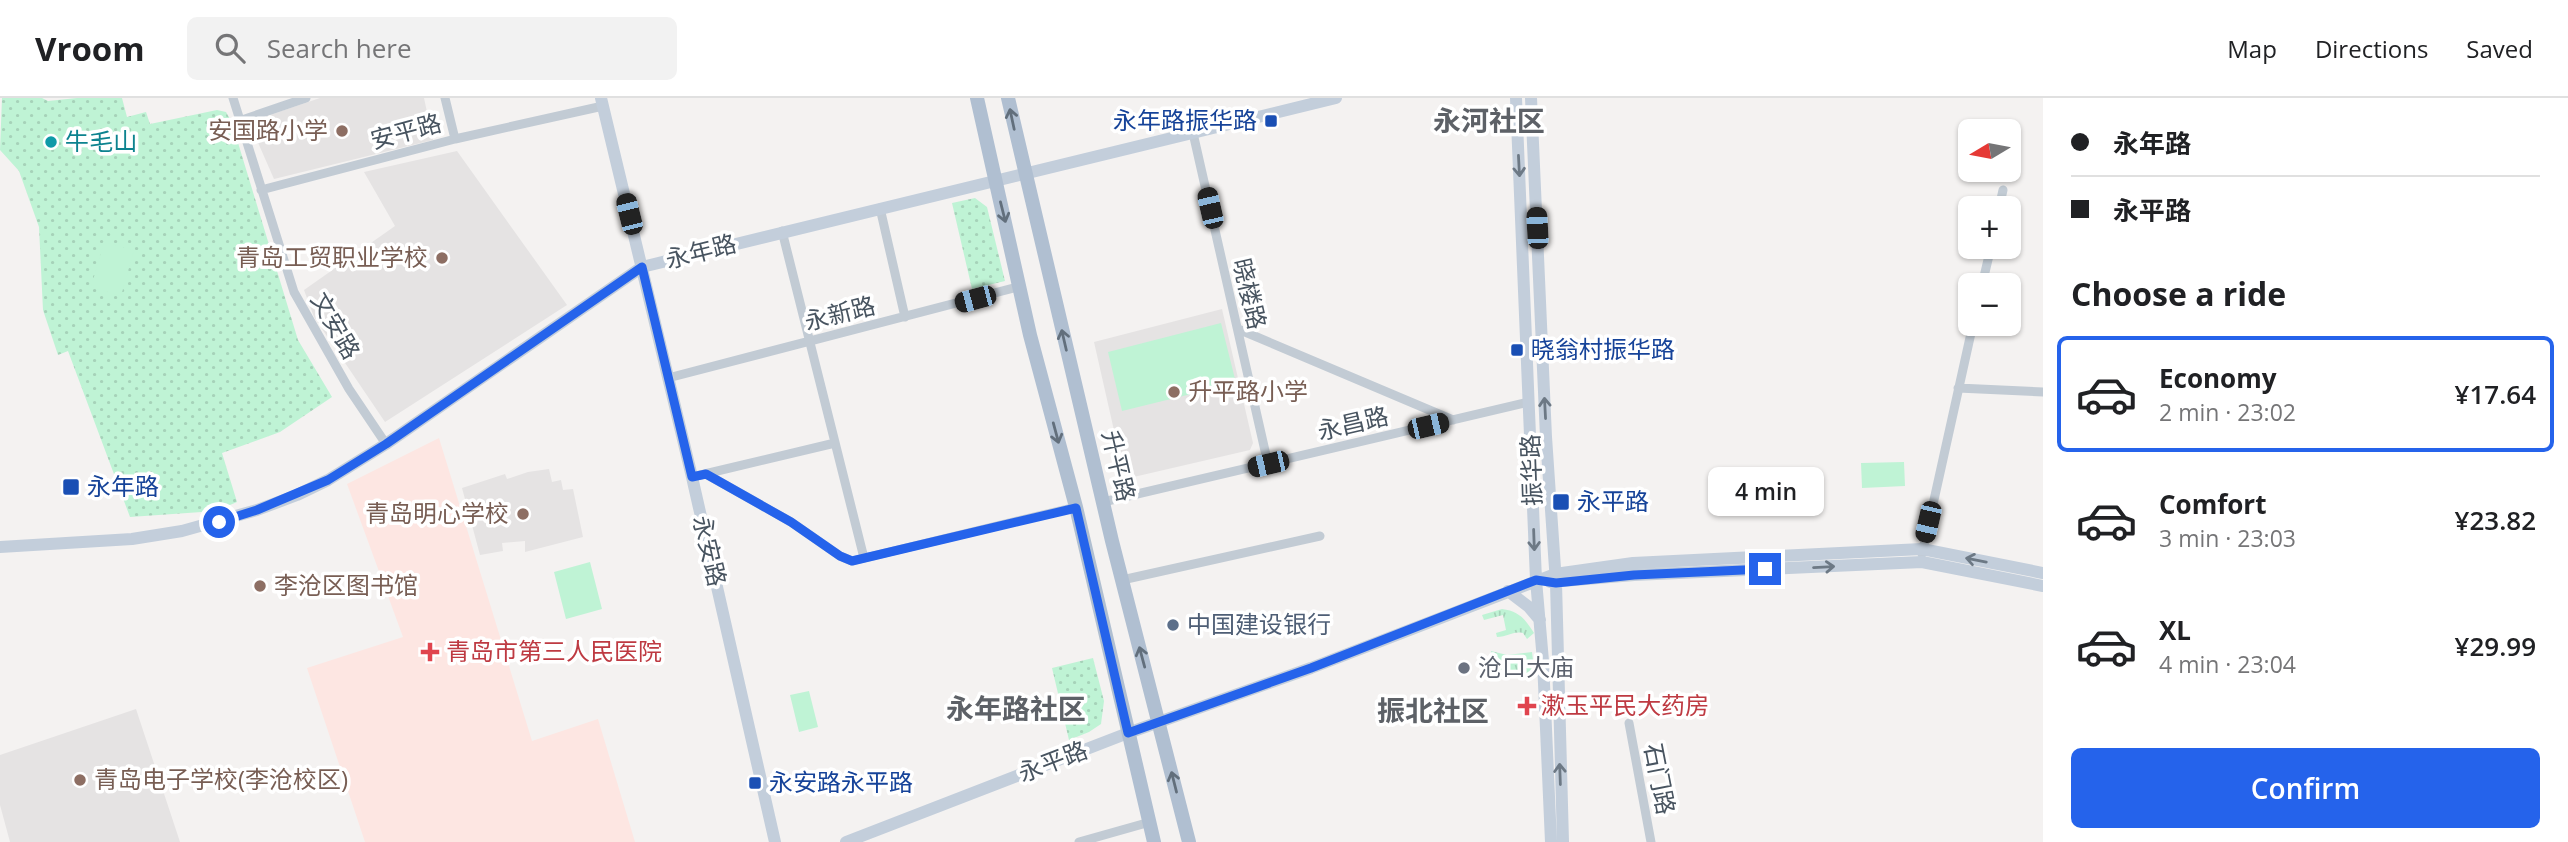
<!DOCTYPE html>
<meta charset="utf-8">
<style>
:root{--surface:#fff;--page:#f2f2f2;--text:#202124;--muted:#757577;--line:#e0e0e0;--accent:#2563eb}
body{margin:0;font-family:"Open Sans","Noto Sans SC",sans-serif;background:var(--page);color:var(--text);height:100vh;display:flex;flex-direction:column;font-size:26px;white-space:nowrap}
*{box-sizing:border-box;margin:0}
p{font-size:23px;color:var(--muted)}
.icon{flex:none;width:38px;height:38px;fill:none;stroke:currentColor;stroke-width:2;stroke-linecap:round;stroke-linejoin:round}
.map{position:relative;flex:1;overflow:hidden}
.side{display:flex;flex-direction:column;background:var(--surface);width:525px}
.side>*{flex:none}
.hud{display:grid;align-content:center;height:154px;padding:0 28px;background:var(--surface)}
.needle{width:46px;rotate:260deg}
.buttons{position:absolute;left:1958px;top:21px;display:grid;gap:14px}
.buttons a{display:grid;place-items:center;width:63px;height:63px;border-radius:10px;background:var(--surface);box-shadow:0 2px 5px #0004;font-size:35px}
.end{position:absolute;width:32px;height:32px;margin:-16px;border:9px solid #2563eb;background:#fff;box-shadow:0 0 0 4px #fff}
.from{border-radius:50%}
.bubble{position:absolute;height:49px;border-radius:10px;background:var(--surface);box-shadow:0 2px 5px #0004;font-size:23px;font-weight:600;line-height:49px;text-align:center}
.car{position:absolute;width:21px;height:42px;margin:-21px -10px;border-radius:9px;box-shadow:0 0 5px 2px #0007;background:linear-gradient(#222 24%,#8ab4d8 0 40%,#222 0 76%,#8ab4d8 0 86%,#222 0)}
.hud b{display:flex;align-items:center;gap:24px;height:66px;font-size:26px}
.hud b+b{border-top:2px solid var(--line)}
.hud i{width:18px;height:18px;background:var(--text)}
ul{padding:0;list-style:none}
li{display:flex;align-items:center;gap:21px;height:116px;margin:0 14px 10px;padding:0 14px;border:4px solid transparent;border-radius:10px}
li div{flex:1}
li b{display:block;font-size:26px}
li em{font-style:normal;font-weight:600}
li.on{border-color:var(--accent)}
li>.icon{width:63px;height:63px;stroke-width:1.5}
h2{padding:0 28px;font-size:32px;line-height:84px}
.button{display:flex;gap:14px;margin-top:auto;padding:14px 28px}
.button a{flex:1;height:80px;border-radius:10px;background:var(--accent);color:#fff;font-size:28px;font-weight:600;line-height:80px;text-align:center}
header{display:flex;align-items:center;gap:42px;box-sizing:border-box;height:98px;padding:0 35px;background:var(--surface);border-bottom:2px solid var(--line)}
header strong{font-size:33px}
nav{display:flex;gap:38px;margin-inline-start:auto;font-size:24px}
.search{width:490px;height:63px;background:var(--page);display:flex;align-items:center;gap:18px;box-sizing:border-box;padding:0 24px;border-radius:10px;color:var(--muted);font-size:26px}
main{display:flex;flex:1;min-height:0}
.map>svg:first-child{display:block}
.education{fill:#e5e3e3}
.medical{fill:#fde6e2}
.grass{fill:url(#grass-tufts)}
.park{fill:url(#park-dots)}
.garden{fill:#bff3d5}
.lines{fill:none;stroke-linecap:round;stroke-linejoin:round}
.street{stroke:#c2cbd4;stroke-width:9}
.secondary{stroke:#c3cedb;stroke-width:12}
.primary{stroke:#b0bfd1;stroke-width:14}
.oneway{stroke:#626f7c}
.oneway2{stroke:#6d7985}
.route{stroke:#2563eb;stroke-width:9}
.transit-dot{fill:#1a4fb4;stroke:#fff;stroke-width:2.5}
.education-dot{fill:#8d6e63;stroke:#fff;stroke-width:2.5}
.culture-dot{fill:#0f9aa8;stroke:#fff;stroke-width:2.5}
.service-dot{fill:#5c6f8a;stroke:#fff;stroke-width:2.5}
.health-dot{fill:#e0444e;stroke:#fff;stroke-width:2.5}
.worship-dot{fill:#6b7280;stroke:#fff;stroke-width:2.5}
.labels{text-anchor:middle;stroke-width:7;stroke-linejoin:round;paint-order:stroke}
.transit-label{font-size:24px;fill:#164399;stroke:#fff;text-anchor:start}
.education-label{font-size:24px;fill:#785e54;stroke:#fff;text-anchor:end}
.street-label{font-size:24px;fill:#485460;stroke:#fff}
.culture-label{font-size:24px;fill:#0d838f;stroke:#fff;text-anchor:start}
.service-label{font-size:24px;fill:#4e5e75;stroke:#fff;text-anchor:start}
.health-label{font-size:24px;fill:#be3a42;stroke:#fff;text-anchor:start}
.worship-label{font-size:24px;fill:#5b616d;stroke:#fff;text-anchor:start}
.quarter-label{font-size:28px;font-weight:bold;fill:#5d6167;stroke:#fff}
</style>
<header>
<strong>Vroom</strong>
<div class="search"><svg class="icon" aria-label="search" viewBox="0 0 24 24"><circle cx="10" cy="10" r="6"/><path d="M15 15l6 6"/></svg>Search here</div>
<nav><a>Map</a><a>Directions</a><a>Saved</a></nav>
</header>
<main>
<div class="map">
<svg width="2043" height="744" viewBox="0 0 2043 744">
<defs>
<pattern id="grass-tufts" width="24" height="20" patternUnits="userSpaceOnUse" patternTransform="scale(1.75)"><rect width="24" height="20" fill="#bff3d5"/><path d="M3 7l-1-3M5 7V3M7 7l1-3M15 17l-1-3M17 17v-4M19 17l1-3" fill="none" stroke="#a6d2b9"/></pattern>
<pattern id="park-dots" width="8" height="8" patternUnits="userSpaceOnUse" patternTransform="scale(1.75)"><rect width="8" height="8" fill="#bff3d5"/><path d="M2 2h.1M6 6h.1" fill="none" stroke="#a6d2b9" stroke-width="1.8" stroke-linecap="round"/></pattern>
</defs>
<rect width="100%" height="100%" fill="#f4f2f1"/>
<!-- education -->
<path class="education" d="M320 0H424L433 42 274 81 249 24Z
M457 53 567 207 385 324 314 219 304 192 395 128 364 74Z
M1222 211 1253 345 1250 352 1125 381 1094 244Z
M549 371 552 384 561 382 563 392 573 391 583 439 525 454V443L502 445 503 453 480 457 462 390 505 376 507 381 528 374Z
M136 611 180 744H10L0 707V657Z"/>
<!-- medical -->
<path class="medical" d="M439 340 532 643 598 621 635 744H365L307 570 403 539 347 386Z"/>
<!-- grass -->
<path class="grass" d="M1502 511C1519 513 1525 521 1534 535L1527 541 1523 535C1512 533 1508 539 1497 539L1496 535 1506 532 1503 517 1484 522 1482 517Z
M1491 553 1507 557 1532 554 1534 571 1531 576 1500 578 1493 571Z"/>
<!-- park -->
<path class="park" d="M2 0H42L48 3 77 0H122L127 19 146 14 150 26 217 12 226 14 232 25 298 242 332 299 280 334 222 355 237 404 216 413 130 419 68 253 58 257 43 212 39 129 19 73 0 52Z
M975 100 987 109 1005 183 972 191 952 105Z
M1093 560 1104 603 1101 626 1089 634 1069 642 1052 570Z"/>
<!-- garden -->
<path class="garden" d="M104 144 134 152 121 198 91 189Z
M1221 225 1236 285 1122 313 1108 254Z
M1904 364 1905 388 1862 390 1861 365Z
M590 464 602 511 566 521 554 474Z
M809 593 818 629 799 634 790 597Z"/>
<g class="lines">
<!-- street -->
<path class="street" d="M233 0 294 194 349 291 386 346
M445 0 455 41
M239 23 306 0
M1193 35 1268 366
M261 92 455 41 603 8
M880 110 905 219
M1999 110 2003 92
M782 133 864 460
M1982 187 1991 149
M1238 231 1453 322
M668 280 1021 188
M1958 290 2043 294
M706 376 791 424 840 458 852 463 1076 409
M692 379 835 345
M1103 404 1529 304
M1922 456 1973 226
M1122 482 1320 438
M1629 625 1651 744
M1079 744 1150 724"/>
<!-- secondary -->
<path class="secondary" d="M601 0 692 379 775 744
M1516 0 1536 482 1543 563 1551 744
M1531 0 1546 339 1556 485 1563 744
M0 449 132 441 182 433 257 412 297 397 328 382 386 346 642 169 1336 0
M1550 484 1634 477 1922 464 2043 488
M1508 493 1529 509 1540 522
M846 744 1128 635 1311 570 1555 476 1633 465 1922 451 2043 475"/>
<!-- primary -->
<path class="primary" d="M977 0 1030 237 1076 409 1154 744
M1008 0 1112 443 1189 744"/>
</g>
<!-- one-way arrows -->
<defs><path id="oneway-shaft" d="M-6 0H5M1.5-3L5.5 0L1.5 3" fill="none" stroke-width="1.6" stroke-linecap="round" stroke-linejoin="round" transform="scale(1.75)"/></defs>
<g class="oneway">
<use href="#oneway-shaft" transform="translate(1012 21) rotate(-102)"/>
<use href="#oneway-shaft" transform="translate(1003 114) rotate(76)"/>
<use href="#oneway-shaft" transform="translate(1064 242) rotate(-103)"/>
<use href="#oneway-shaft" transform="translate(1056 335) rotate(75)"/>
<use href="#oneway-shaft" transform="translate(1142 559) rotate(-105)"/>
<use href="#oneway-shaft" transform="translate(1174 684) rotate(-104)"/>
</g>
<g class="oneway2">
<use href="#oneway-shaft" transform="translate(1519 68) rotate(87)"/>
<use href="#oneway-shaft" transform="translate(1545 310) rotate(-93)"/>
<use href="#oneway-shaft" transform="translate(1534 442) rotate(88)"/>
<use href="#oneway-shaft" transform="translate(1976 462) rotate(-169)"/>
<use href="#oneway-shaft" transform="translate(1824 469) rotate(-3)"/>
<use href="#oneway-shaft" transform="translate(1560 676) rotate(-92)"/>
</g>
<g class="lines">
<!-- route -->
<path class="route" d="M219 424 257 412 328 382 386 346 642 169 692 379 706 376 791 424 840 458 852 463 1076 410 1128 635 1311 570 1536 482 1556 485 1634 477 1765 471"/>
</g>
<!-- markers -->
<g class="transit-dot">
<rect x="1264" y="16" width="14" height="14" rx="3.5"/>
<rect x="1510" y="245" width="14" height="14" rx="3.5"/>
<rect x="62" y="380" width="18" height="18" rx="3.5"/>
<rect x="1552" y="395" width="18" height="18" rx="3.5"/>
<rect x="748" y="678" width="14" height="14" rx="3.5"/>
</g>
<g class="education-dot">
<circle cx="342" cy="33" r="7"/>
<circle cx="442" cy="160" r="7"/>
<circle cx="1174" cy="294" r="7"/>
<circle cx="523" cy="416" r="7"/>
<circle cx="260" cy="488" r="7"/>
<circle cx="80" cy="682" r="7"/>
</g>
<circle class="culture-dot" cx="51" cy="44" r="7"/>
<circle class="service-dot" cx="1173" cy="527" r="7"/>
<g class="health-dot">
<path d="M426.5 543.5h7v7h7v7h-7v7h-7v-7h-7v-7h7z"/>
<path d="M1523.5 597.5h7v7h7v7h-7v7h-7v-7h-7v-7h7z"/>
</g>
<circle class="worship-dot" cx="1464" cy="570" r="7"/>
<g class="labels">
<!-- transit labels -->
<g class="transit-label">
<text x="1257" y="31" text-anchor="end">永年路振华路</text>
<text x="1531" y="260">晓翁村振华路</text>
<text x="87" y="397">永年路</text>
<text x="1577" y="412">永平路</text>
<text x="769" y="693">永安路永平路</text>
</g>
<!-- education labels -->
<g class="education-label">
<text x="328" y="41">安国路小学</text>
<text x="428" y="168">青岛工贸职业学校</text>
<text x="1188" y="302" text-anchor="start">升平路小学</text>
<text x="509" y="424">青岛明心学校</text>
<text x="274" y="496" text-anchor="start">李沧区图书馆</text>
<text x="94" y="690" text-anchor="start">青岛电子学校(李沧校区)</text>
</g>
<!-- street labels -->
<g class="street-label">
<text transform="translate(406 34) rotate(-15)" y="8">安平路</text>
<text transform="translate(701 154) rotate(-14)" y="8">永年路</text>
<text transform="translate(1249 196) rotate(77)" y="8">晓楼路</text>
<text transform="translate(840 216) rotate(-14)" y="8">永新路</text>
<text transform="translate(335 228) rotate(60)" y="8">文安路</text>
<text transform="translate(1353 326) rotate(-13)" y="8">永昌路</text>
<text transform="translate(1118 368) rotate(77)" y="8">升平路</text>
<text transform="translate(1532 372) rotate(-92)" y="8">振华路</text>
<text transform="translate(709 453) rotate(77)" y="8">永安路</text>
<text transform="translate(1053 664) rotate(-21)" y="8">永平路</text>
<text transform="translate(1659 681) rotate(79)" y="8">石门路</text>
</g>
<!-- culture labels -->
<g class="culture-label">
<text x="65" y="52">牛毛山</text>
</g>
<!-- service labels -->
<g class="service-label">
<text x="1187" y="535">中国建设银行</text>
</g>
<!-- health labels -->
<g class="health-label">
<text x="446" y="562">青岛市第三人民医院</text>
<text x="1541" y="616">漱玉平民大药房</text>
</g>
<!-- worship labels -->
<g class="worship-label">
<text x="1478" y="578">沧口大庙</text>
</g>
<!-- quarter labels -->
<g class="quarter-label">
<text x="1489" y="33">永河社区</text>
<text x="1016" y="621">永年路社区</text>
<text x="1433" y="623">振北社区</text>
</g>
</g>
</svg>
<div class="buttons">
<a><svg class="needle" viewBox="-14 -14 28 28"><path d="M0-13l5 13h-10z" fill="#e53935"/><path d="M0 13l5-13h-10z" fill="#757577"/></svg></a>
<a>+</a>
<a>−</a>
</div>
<i class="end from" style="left:219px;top:424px"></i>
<i class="end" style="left:1765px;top:471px"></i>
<div class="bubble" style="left:1708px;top:369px;width:116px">4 min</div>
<i class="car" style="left:1210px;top:110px;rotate:347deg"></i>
<i class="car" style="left:629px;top:116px;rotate:346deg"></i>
<i class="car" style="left:1537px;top:130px;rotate:357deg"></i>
<i class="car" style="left:975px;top:201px;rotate:255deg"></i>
<i class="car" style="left:1428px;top:328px;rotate:77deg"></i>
<i class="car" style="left:1268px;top:366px;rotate:257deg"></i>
<i class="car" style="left:1928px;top:424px;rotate:193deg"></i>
</div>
<section class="side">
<div class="hud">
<b><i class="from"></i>永年路</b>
<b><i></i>永平路</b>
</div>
<h2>Choose a ride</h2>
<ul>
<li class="on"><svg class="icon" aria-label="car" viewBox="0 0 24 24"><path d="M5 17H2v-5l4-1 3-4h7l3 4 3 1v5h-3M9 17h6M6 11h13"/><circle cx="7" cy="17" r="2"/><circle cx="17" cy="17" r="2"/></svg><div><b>Economy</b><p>2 min · 23:02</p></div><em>¥17.64</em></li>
<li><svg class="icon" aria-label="car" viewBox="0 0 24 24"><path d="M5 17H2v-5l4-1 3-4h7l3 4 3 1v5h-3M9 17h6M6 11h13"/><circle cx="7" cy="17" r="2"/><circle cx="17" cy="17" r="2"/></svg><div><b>Comfort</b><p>3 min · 23:03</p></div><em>¥23.82</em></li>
<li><svg class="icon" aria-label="car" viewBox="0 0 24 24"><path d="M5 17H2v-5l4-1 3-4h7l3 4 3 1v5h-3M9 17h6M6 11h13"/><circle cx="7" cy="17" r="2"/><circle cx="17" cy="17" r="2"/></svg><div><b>XL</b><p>4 min · 23:04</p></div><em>¥29.99</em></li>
</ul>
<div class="button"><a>Confirm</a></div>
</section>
</main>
